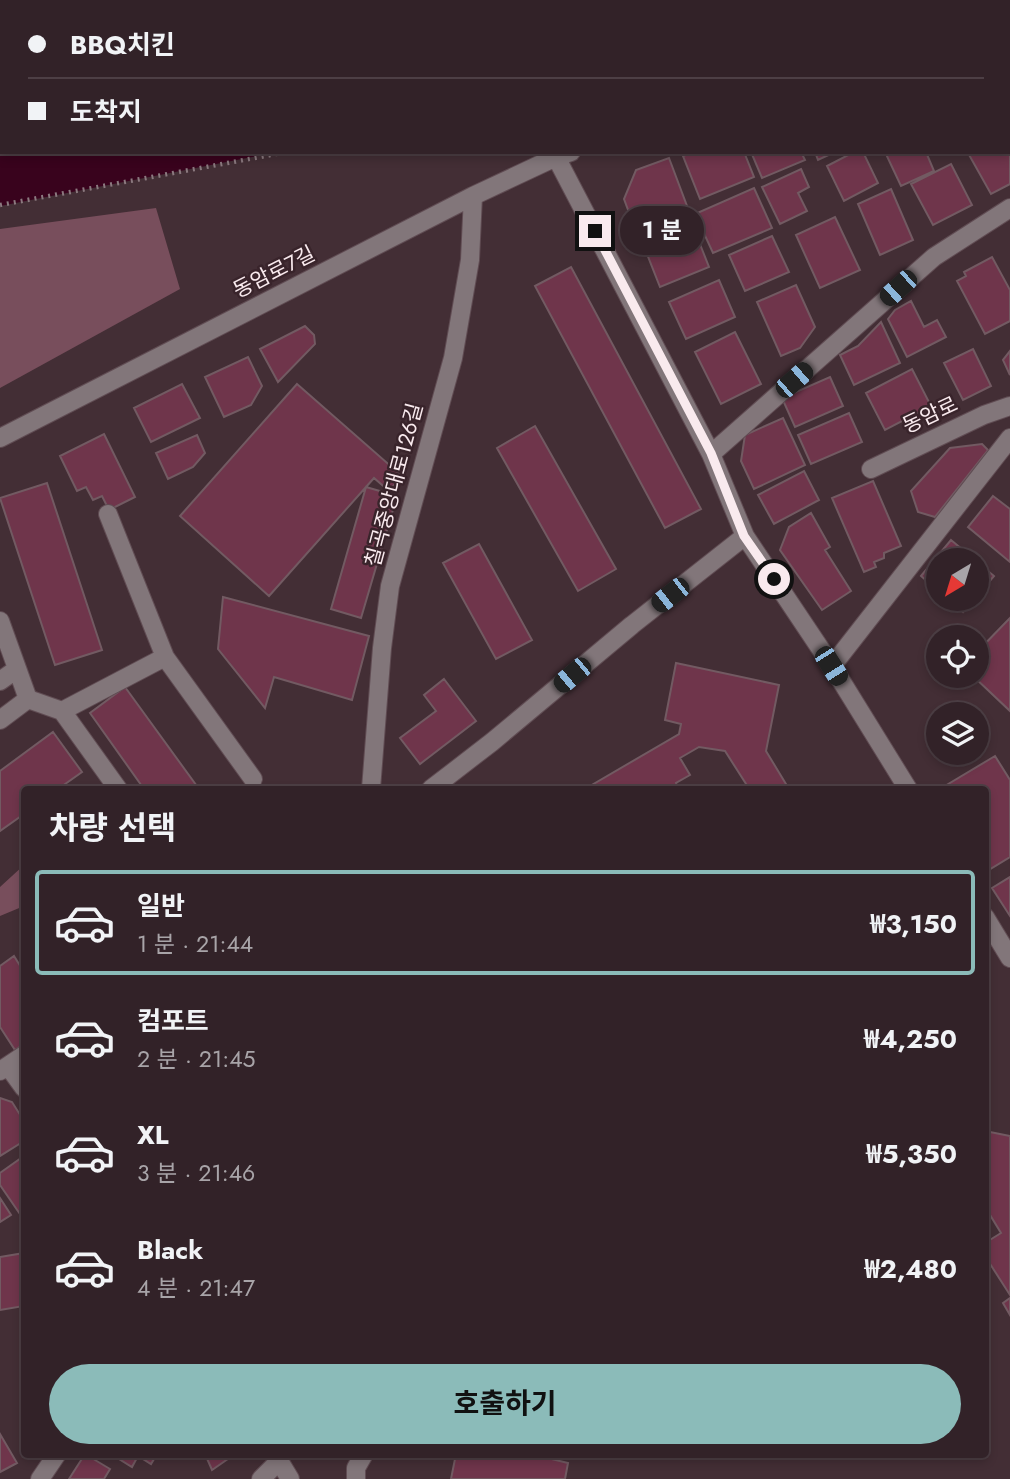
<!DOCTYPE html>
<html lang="ko">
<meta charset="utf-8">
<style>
:root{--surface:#322228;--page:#3d2f34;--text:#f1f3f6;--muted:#a8a4a8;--line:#4d3f45;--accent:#8bbbb9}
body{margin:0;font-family:Jost,"Noto Sans KR",sans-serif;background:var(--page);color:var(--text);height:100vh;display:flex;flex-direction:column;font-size:26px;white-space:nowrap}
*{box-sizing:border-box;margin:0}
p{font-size:23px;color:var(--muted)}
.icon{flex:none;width:38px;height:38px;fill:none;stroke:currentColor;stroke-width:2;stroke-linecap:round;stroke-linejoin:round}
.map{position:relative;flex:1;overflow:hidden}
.sheet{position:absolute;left:21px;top:786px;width:968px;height:672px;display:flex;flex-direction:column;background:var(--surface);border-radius:7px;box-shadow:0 4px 10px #0003,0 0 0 2px var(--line)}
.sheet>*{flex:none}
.top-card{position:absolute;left:0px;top:0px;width:1012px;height:154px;box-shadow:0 4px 10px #0003,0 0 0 2px var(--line);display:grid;align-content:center;height:154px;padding:0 28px;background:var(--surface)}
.needle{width:46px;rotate:218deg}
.fabs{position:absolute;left:926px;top:548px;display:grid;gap:14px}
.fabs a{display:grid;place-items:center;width:63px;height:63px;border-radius:50%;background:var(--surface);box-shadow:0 4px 10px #0003,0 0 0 2px var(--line);font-size:35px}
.end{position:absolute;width:32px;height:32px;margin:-16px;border:9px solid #f9eaee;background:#111;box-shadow:0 0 0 4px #111}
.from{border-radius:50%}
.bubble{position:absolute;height:49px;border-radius:24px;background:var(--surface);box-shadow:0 4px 10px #0003,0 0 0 2px var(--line);font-size:23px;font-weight:700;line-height:49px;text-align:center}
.car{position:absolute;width:21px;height:42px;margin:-21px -10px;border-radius:9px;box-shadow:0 0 5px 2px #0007;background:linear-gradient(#222 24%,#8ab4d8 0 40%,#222 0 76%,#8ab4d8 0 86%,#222 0)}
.top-card b{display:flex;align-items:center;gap:24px;height:66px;font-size:26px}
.top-card b+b{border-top:2px solid var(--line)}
.top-card i{width:18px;height:18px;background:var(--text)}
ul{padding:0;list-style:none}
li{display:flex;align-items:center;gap:21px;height:105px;margin:0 14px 10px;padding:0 14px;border:4px solid transparent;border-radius:7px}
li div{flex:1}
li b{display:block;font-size:26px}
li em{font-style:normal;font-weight:700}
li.active{border-color:var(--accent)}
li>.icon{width:63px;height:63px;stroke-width:1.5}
h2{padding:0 28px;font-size:32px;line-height:84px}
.button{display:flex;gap:14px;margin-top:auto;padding:14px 28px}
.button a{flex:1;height:80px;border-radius:42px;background:var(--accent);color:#111;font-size:28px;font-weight:700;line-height:80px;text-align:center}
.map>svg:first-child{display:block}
.green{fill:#784e5c}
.water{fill:#39031d}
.building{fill:#6f354b;stroke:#725a62;stroke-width:2}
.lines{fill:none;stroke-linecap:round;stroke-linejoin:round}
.minor-casing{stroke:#604c53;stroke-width:20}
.path{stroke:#8b797f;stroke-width:4.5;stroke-dasharray:2 5;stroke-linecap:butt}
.minor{stroke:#82767a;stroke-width:18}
.route{stroke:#f9eaee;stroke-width:9}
.labels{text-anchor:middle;stroke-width:5;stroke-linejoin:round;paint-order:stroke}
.street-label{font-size:21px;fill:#f9eaee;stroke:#39242b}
</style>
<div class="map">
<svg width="1010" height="1479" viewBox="0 0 1010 1479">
<rect width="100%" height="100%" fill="#432e35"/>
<!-- green -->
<path class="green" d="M156 208 180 289 0 388V229Z
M24 865V906L0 916V887Z"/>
<!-- water -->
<path class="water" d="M282 0H779L775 2H275Z
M0 54H2V152H278L0 206Z"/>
<!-- building -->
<path class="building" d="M1010 138V184L991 194 968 153 1010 152Z
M694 152H744L754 177 700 199 683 156Z
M751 152H801L805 160 762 178Z
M815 152H835L818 160Z
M854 152H863L878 183 844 201 827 166Z
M885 152H926L934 171 901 186Z
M669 158 690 214 637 234 624 199 636 170Z
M951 164 972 205 933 225 911 184Z
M801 169 809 187 798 193 807 211 780 224 762 187Z
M754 188 772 228 713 253 695 214Z
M891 189 913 240 880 255 858 204Z
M835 217 860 270 820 288 796 235Z
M694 229 709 267 660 287 645 249Z
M772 236 789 272 745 291 729 255Z
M992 257 1010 290V321L985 334 957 281 966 276 964 272Z
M571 267 701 509 665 528 535 286Z
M719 280 735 317 686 339 669 302Z
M796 285 815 327 800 348 781 356 757 302Z
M911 301 924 327 937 320 946 337 907 357 888 319 895 310Z
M881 322 900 363 854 385 840 355 858 346Z
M305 326 314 335 315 344 278 382 260 349Z
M735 332 761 384 721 404 695 352Z
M973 349 991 386 963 400 944 363Z
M1010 351V375L1003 360Z
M248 357 262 386 251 405 224 417 205 377Z
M912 369 931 406 885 430 866 393Z
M830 377 843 406 795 427 782 398Z
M182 384 200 418 151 442 134 408Z
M297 384 402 476 389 491 374 478 269 596 180 516Z
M849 413 862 442 811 464 798 435Z
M783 418 805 465 754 489 741 461 745 435Z
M535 426 616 569 578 591 497 448Z
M104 434 135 497 109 510 102 496 93 500 86 487 77 491 60 456Z
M197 435 205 453 193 467 168 479 156 453Z
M982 444 988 450 935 517 918 512 911 491 950 448Z
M804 471 819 500 774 524 758 495Z
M873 481 901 546 884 553V558L874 562 876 567 864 572 832 498Z
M47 483 102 650 55 665 0 498Z
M366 487 397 496 361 618 331 609Z
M993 496 1010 509V562L968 527Z
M811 513 830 547 825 550 851 591 822 610 780 550 789 527Z
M951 540 975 560H938V591L921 576Z
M479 544 532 640 496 659 443 563Z
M976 561 994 576 976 597Z
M223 597 369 636 352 700 274 677 265 708 218 649Z
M947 598H975L963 612Z
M1010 618V711L973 676H976V653Z
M676 663 779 685 766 751 789 789H745L748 787 725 751 699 747 680 758 690 775 676 783 679 789H585L679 734 681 724 665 720Z
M444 679 476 721 420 764 400 738 436 711 424 695Z
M125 687 199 789H144L90 713Z
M53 732 82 772 58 789H24V814L0 831V771Z
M995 756 1010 780V857L987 871 985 867V789H940Z
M1010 877V916L992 888Z
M14 956 24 972V1044L15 1050 0 1027V966Z
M0 1098 12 1102 24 1121V1141L0 1156Z
M985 1131 1010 1136V1295L985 1256V1243L1001 1233 990 1215 985 1214Z
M24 1156V1215L22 1217 0 1185V1173Z
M0 1198 11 1215 0 1222Z
M24 1253V1306L0 1310V1257Z
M1010 1298V1315L1003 1303Z
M0 1434 17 1463 0 1472Z
M85 1454 110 1469 104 1479H69Z
M111 1454H157L151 1464 138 1456 132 1467Z
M205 1454H235L212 1470Z
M456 1454H531L568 1463 565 1479H451Z"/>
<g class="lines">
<!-- minor casing -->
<g class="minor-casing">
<path id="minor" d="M1004 2 1009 0
M556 157 711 454 745 536 832 666 908 789
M0 438 473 196 556 157 571 152
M711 454 934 257 1010 208
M871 469 984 415 1010 406
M108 514 165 657 253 779
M0 621 28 699 62 711 118 789
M832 666 1010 438
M0 681 17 669
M62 711 165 657
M0 720 28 699
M371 789 382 648 390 586 453 358 470 260 473 196
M431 789 492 742 632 625 745 536
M985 917 1010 958
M8 1066 24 1088
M0 1071 24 1055
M275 1454 290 1479
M356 1478V1468L364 1454
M40 1479 57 1454
M261 1479 279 1461"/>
</g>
<!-- path -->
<path class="path" d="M788 2 793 0
M0 205 287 152"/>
<!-- minor -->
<use href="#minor" class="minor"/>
</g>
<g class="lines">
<!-- route -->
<path class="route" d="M595 231 711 453 744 536 774 579"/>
</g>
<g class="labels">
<!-- street labels -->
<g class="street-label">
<text transform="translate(274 272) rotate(-27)" y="7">동암로7길</text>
<text transform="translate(930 415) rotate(-25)" y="7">동암로</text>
<text transform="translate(394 485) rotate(-75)" y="7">칠곡중앙대로126길</text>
</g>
</g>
</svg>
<div class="fabs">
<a><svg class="needle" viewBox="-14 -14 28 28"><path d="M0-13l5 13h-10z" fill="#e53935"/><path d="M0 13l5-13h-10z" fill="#a8a4a8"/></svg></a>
<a><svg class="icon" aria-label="locate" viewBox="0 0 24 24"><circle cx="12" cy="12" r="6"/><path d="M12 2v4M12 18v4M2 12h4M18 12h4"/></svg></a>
<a><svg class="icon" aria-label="layers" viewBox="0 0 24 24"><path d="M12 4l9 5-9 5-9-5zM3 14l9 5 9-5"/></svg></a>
</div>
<i class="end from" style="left:774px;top:579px"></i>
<i class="end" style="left:595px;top:231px"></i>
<div class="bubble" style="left:620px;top:206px;width:84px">1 분</div>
<i class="car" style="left:898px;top:288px;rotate:228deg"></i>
<i class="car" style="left:794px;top:380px;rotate:49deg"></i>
<i class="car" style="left:670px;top:595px;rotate:232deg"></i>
<i class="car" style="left:831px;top:666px;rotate:148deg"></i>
<i class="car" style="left:572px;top:675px;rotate:230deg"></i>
<div class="top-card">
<b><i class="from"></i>BBQ치킨</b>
<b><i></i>도착지</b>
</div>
<section class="sheet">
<h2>차량 선택</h2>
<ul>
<li class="active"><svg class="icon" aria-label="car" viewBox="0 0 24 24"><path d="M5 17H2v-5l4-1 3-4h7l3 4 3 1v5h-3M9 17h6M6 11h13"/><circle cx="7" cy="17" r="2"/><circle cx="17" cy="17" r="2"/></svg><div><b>일반</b><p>1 분 · 21:44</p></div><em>₩3,150</em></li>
<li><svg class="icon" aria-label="car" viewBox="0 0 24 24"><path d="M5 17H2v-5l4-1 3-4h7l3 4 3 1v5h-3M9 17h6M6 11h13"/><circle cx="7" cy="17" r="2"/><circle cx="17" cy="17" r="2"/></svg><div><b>컴포트</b><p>2 분 · 21:45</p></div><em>₩4,250</em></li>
<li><svg class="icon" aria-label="car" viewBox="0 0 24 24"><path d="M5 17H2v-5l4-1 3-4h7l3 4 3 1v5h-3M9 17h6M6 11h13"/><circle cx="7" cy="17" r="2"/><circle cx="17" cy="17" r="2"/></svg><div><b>XL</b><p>3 분 · 21:46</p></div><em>₩5,350</em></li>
<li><svg class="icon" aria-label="car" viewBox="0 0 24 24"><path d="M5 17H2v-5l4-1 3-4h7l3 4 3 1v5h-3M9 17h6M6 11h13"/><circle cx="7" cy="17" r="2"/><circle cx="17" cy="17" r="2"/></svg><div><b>Black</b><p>4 분 · 21:47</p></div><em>₩2,480</em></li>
</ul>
<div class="button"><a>호출하기</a></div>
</section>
</div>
